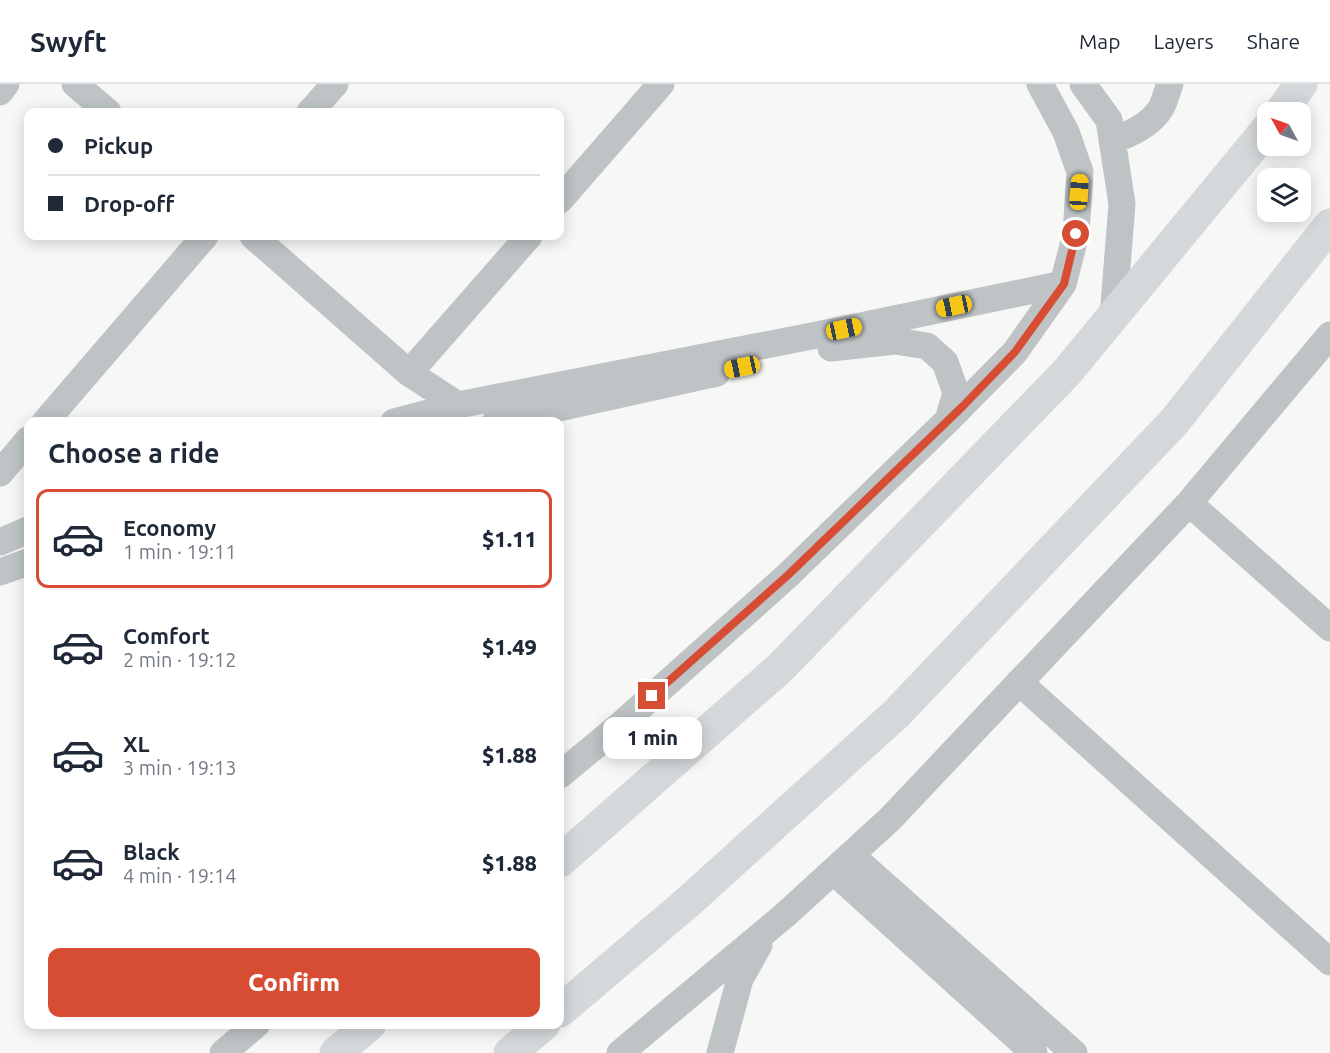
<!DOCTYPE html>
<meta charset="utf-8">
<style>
:root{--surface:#fff;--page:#f6f6f7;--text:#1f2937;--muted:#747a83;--line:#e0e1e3;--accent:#d74d34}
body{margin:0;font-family:Ubuntu,sans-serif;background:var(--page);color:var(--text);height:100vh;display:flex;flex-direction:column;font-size:22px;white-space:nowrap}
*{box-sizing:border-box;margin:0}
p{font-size:20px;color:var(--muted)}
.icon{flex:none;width:33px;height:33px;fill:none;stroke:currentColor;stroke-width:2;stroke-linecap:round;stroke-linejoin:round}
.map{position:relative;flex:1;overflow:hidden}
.drawer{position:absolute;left:24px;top:333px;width:540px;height:612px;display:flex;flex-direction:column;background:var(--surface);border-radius:12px;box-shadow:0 3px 15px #0003}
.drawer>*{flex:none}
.top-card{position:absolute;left:24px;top:24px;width:540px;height:132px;border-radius:12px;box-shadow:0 3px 15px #0003;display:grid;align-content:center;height:132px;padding:0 24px;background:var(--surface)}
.needle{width:39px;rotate:310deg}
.tools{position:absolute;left:1257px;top:18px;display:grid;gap:12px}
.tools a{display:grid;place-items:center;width:54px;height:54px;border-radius:12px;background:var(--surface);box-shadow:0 3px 15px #0003;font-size:30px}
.end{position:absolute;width:27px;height:27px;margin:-14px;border:8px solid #d74d34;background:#fff;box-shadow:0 0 0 3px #fff}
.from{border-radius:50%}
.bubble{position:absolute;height:42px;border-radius:12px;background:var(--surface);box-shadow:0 3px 15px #0003;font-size:20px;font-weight:800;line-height:42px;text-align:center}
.car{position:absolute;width:18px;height:36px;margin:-18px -9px;border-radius:8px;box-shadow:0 0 4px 2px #0007;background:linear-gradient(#f5c518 24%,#345 0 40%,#f5c518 0 76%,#345 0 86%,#f5c518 0)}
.top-card b{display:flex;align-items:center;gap:21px;height:57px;font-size:22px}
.top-card b+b{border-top:2px solid var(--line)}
.top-card i{width:15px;height:15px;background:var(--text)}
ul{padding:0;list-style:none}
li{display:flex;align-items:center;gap:18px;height:99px;margin:0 12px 9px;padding:0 12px;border:3px solid transparent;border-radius:12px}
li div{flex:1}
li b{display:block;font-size:22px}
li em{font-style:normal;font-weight:800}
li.current{border-color:var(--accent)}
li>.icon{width:54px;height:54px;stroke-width:1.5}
h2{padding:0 24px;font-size:27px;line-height:72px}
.button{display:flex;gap:12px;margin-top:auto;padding:12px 24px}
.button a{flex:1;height:69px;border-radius:12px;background:var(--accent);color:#fff;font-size:24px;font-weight:800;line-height:69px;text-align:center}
header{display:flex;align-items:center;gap:36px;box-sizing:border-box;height:84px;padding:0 30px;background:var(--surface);border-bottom:2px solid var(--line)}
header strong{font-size:28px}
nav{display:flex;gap:33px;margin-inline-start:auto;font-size:21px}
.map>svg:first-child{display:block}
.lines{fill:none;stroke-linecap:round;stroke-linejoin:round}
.minor{stroke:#bec3c6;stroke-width:27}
.major{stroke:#d4d8db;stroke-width:33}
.route{stroke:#d74d34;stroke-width:8}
</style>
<header>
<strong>Swyft</strong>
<nav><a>Map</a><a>Layers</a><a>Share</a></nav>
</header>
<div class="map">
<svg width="1330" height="969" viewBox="0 0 1330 969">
<rect width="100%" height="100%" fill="#f7f7f5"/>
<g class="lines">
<!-- minor -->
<path class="minor" d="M75 0 108 28
M1083 0 1109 36 1122 120 1113 233
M0 8 6 0
M310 28 335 0
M1112 57C1130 50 1151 41 1161 24 1165 17 1167 7 1170 0
M560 116 661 0
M253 152 409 289 458 321
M831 264 895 257 927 262 945 278 956 309 948 336
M409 289 529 152
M45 338 205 152
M394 338 458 321 822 250 1063 200
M495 338 717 289
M0 389 28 356
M1189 419 1330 544
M0 458 28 446
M0 488 28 478
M1019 598 1330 878
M560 691 618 643 787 492 948 336 1015 268 1063 200 1076 150 1080 88 1066 48 1040 0
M851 771 1074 969
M833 787 1034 969
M223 969 257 940
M620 969 785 831 890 735 1189 419 1330 251
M720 969 740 895 759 861"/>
<!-- major -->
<path class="major" d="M1281 28 1301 0
M560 777 780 584 1067 288 1268 44
M560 927 688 818 896 630 1174 338 1330 141
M336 969 370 940
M510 969 544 940"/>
</g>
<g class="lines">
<!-- route -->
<path class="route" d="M652 612 787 492 963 322 1015 268 1064 200 1076 150"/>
</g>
</svg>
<div class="tools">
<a><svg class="needle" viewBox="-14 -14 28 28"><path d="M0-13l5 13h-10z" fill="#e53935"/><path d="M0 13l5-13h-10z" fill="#747a83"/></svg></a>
<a><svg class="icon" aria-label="layers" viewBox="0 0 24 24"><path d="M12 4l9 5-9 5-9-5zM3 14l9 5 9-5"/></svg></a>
</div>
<i class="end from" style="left:1076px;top:150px"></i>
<i class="end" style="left:652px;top:612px"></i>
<div class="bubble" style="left:603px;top:633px;width:99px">1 min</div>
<i class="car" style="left:1079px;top:108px;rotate:4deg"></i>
<i class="car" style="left:954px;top:222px;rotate:258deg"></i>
<i class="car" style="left:844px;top:245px;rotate:78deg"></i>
<i class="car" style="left:742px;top:283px;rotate:258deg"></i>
<div class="top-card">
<b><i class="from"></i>Pickup</b>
<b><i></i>Drop-off</b>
</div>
<section class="drawer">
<h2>Choose a ride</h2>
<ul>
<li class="current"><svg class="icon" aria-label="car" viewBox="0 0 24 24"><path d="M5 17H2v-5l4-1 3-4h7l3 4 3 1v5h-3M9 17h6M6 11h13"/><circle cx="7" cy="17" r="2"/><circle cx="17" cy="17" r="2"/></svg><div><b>Economy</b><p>1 min · 19:11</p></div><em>$1.11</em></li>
<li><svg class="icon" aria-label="car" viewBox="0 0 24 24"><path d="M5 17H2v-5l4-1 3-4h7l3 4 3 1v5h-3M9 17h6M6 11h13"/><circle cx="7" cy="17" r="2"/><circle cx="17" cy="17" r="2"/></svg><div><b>Comfort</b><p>2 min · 19:12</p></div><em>$1.49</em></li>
<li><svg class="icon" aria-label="car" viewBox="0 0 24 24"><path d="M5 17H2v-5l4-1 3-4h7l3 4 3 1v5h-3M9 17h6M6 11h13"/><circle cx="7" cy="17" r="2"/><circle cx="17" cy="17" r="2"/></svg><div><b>XL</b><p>3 min · 19:13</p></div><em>$1.88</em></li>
<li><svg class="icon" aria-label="car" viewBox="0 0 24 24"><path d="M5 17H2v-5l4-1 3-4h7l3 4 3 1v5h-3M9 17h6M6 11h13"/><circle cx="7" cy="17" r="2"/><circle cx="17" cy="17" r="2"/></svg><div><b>Black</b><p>4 min · 19:14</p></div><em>$1.88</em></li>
</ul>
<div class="button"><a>Confirm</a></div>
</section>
</div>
